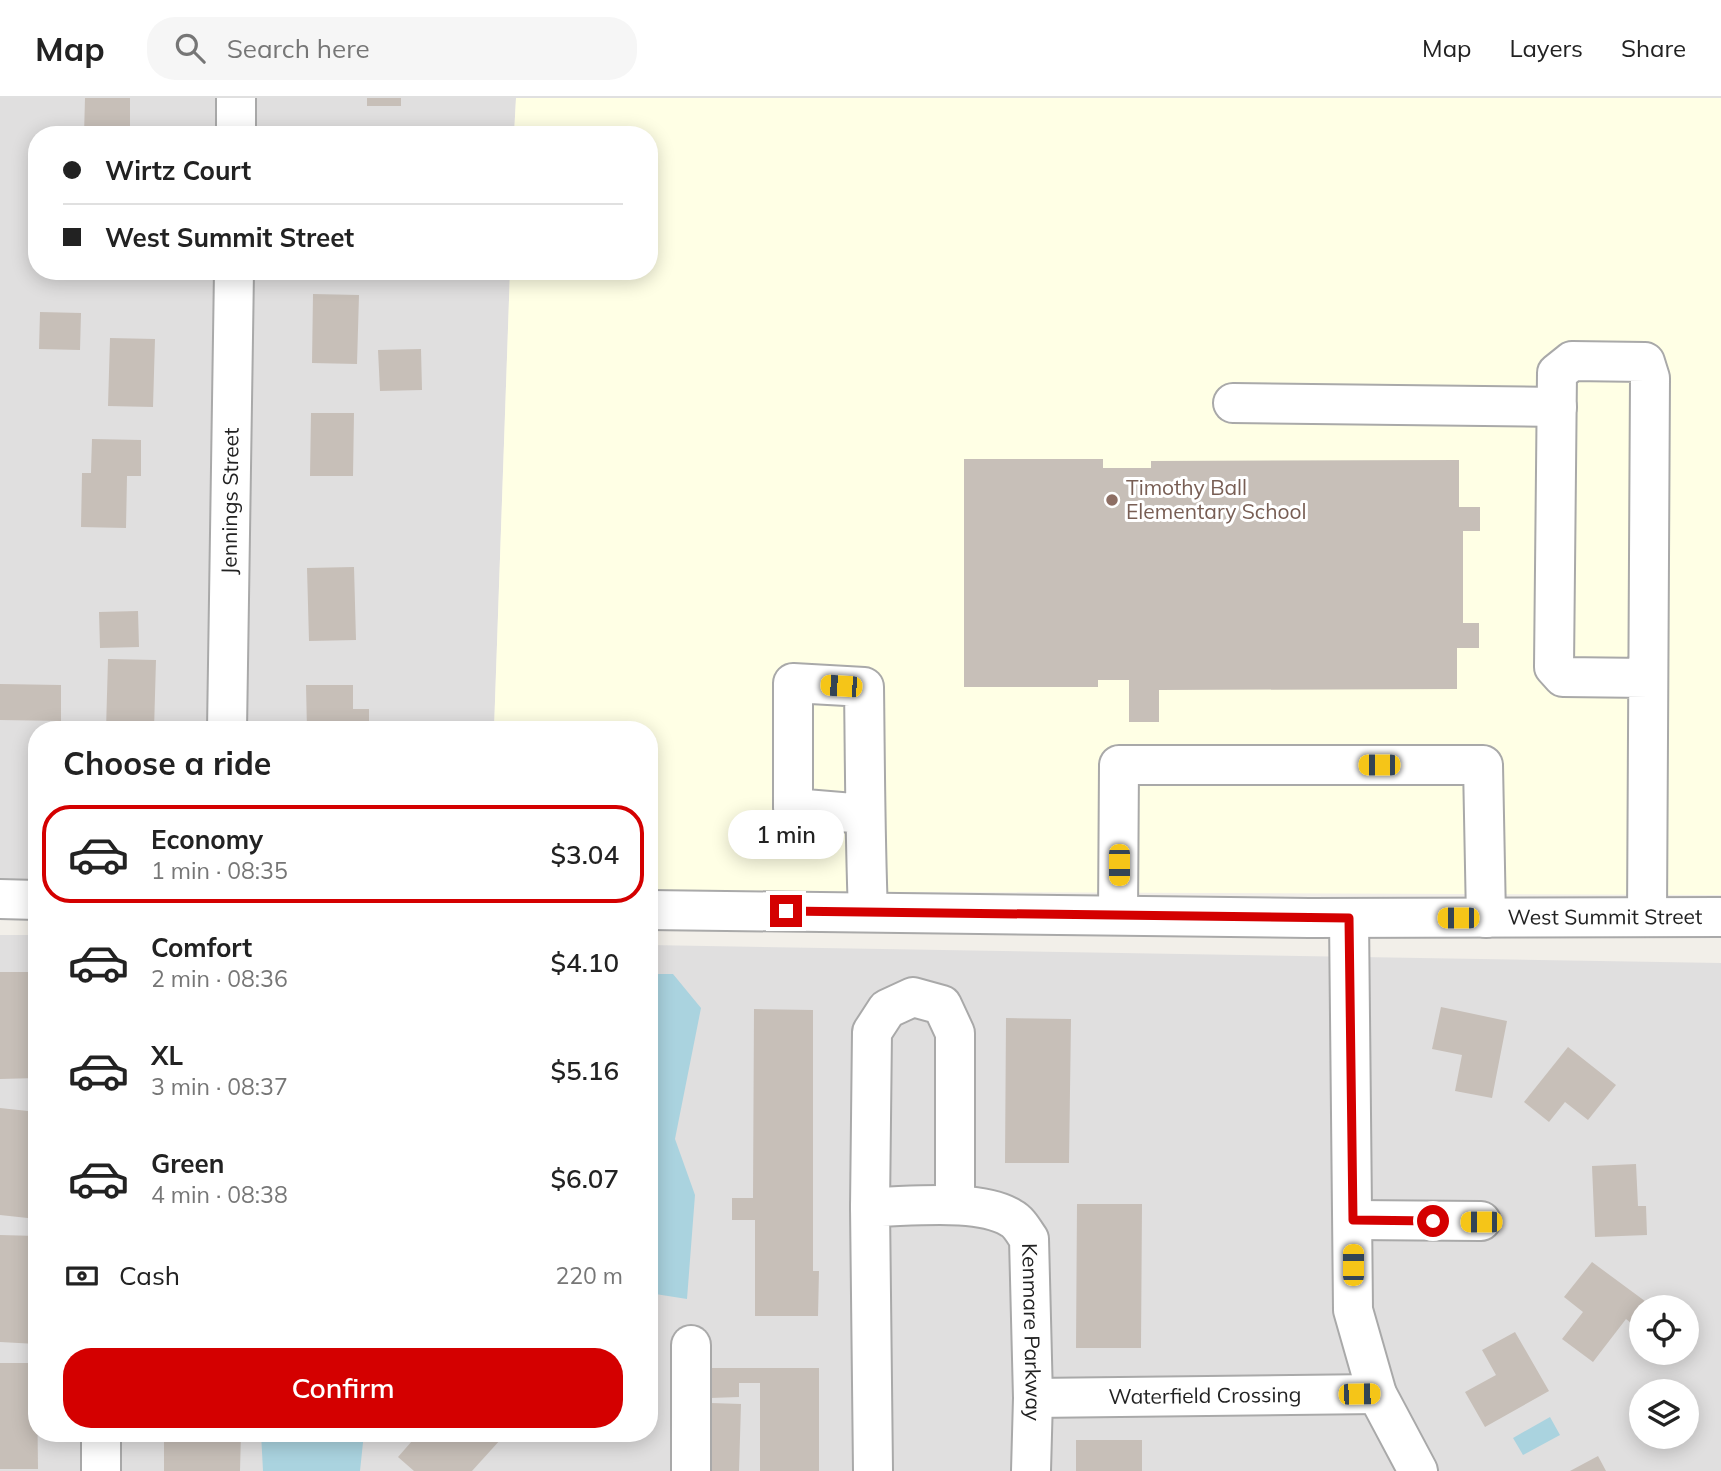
<!DOCTYPE html>
<meta charset="utf-8">
<style>
:root{--surface:#fff;--page:#f6f6f6;--text:#222;--muted:#767676;--line:#e0e0e0;--accent:#d40000}
body{margin:0;font-family:Mulish,sans-serif;background:var(--page);color:var(--text);height:100vh;display:flex;flex-direction:column;font-size:26px;white-space:nowrap}
*{box-sizing:border-box;margin:0}
p{font-size:23px;color:var(--muted)}
.icon{flex:none;width:38px;height:38px;fill:none;stroke:currentColor;stroke-width:2;stroke-linecap:round;stroke-linejoin:round}
.map{position:relative;flex:1;overflow:hidden}
.drawer{position:absolute;left:28px;top:623px;width:630px;height:721px;display:flex;flex-direction:column;background:var(--surface);border-radius:28px;box-shadow:0 4px 18px #0003}
.drawer>*{flex:none}
.banner{position:absolute;left:28px;top:28px;width:630px;height:154px;border-radius:28px;box-shadow:0 4px 18px #0003;display:grid;align-content:center;height:154px;padding:0 35px;background:var(--surface)}
.tools{position:absolute;left:1629px;top:1197px;display:grid;gap:14px}
.tools a{display:grid;place-items:center;width:70px;height:70px;border-radius:50%;background:var(--surface);box-shadow:0 4px 18px #0003;font-size:35px}
.end{position:absolute;width:32px;height:32px;margin:-16px;border:9px solid #d40000;background:#fff;box-shadow:0 0 0 4px #fff}
.from{border-radius:50%}
.bubble{position:absolute;height:49px;border-radius:24px;background:var(--surface);box-shadow:0 4px 18px #0003;font-size:23px;font-weight:600;line-height:49px;text-align:center}
.car{position:absolute;width:21px;height:42px;margin:-21px -10px;border-radius:9px;box-shadow:0 0 5px 2px #0007;background:linear-gradient(#f5c518 24%,#345 0 40%,#f5c518 0 76%,#345 0 86%,#f5c518 0)}
.banner b{display:flex;align-items:center;gap:24px;height:66px;font-size:26px}
.banner b+b{border-top:2px solid var(--line)}
.banner i{width:18px;height:18px;background:var(--text)}
ul{padding:0;list-style:none}
li{display:flex;align-items:center;gap:21px;height:98px;margin:0 14px 10px;padding:0 21px;border:4px solid transparent;border-radius:28px}
li div{flex:1}
li b{display:block;font-size:26px}
li em{font-style:normal;font-weight:600}
li.selected{border-color:var(--accent)}
li>.icon{width:63px;height:63px;stroke-width:1.5}
h2{padding:0 35px;font-size:32px;line-height:84px}
.pay{display:flex;align-items:center;gap:18px;height:77px;padding:0 35px;font-size:26px}
.pay p{margin-inline-start:auto}
.action{display:flex;gap:14px;margin-top:auto;padding:14px 35px}
.action a{flex:1;height:80px;border-radius:28px;background:var(--accent);color:#fff;font-size:28px;font-weight:600;line-height:80px;text-align:center}
header{display:flex;align-items:center;gap:42px;box-sizing:border-box;height:98px;padding:0 35px;background:var(--surface);border-bottom:2px solid var(--line)}
header strong{font-size:33px}
nav{display:flex;gap:38px;margin-inline-start:auto;font-size:24px}
.search{width:490px;height:63px;background:var(--page);display:flex;align-items:center;gap:18px;box-sizing:border-box;padding:0 24px;border-radius:28px;color:var(--muted);font-size:26px}
.map>svg:first-child{display:block}
.residential{fill:#e0dfdf;fill-rule:evenodd}
.education{fill:#ffffe5}
.water{fill:#aad3df}
.building{fill:#c7bfb8}
.lines{fill:none;stroke-linecap:round;stroke-linejoin:round}
.minor-casing{stroke:#a9a9a9;stroke-width:42}
.minor{stroke:#fff;stroke-width:38}
.route{stroke:#d40000;stroke-width:9}
.education-dot{fill:#8d6e63;stroke:#fff;stroke-width:2.5}
.labels{text-anchor:middle;stroke-width:6;stroke-linejoin:round;paint-order:stroke}
.education-label{font-size:21px;fill:#785e54;stroke:#fff;text-anchor:start}
.street-label{font-size:21px;fill:#222;stroke:#fff}
</style>
<header>
<strong>Map</strong>
<div class="search"><svg class="icon" aria-label="search" viewBox="0 0 24 24"><circle cx="10" cy="10" r="6"/><path d="M15 15l6 6"/></svg>Search here</div>
<nav><a>Map</a><a>Layers</a><a>Share</a></nav>
</header>
<div class="map">
<svg width="1721" height="1373" viewBox="0 0 1721 1373">
<rect width="100%" height="100%" fill="#f2efe9"/>
<!-- residential -->
<path class="residential" d="M0 0H516L514 37H37V173H510L494 632H37V782L0 781Z
M0 837H37V1335H649V847L1721 865V1373H0ZM1642 1209H1687V1255H1642ZM1642 1293H1687V1339H1642Z"/>
<!-- education -->
<path class="education" d="M516 0H1721V797L649 793V632H494L510 173H649V37H514Z"/>
<!-- water -->
<path class="water" d="M649 876H673L701 910 675 1041 695 1097 687 1201 649 1195Z
M1550 1319 1560 1337 1523 1357 1513 1340Z
M261 1335H364L360 1373H263Z"/>
<!-- building -->
<path class="building" d="M85 0H130V37H84Z
M367 0H401V8H367Z
M313 196 359 197 357 266 312 265Z
M40 214 81 215 80 252 39 251Z
M110 240 155 241 153 309 108 308Z
M421 251 422 292 380 293 378 252Z
M311 315H354L353 378H310Z
M92 341 141 342V378H127L126 430 81 429 82 375H91Z
M964 361H1103V370H1151V363L1459 362V409H1480V433H1463V525H1479V550H1457V591L1159 592V624H1129V582H1098V589H964Z
M354 469 356 542 309 543 307 470Z
M138 513 139 549 100 550 99 514Z
M108 561 156 562 154 632H106Z
M0 586 61 587V623L0 622Z
M306 587H353V611H369V632H307Z
M0 874H37V980L0 981Z
M1441 909 1507 923 1492 1000 1455 993 1462 957 1432 951Z
M754 911 813 912V1173H819L818 1218H755V1122H732V1100H753Z
M1006 920 1071 921 1069 1065H1005Z
M1568 949 1616 987 1588 1022 1565 1004 1549 1024 1524 1004Z
M0 1010 37 1014V1121L0 1117Z
M1636 1066 1638 1108H1646L1647 1137 1595 1139 1592 1068Z
M1077 1106H1142L1141 1250H1076Z
M0 1137 37 1138V1246L0 1244Z
M1592 1164 1653 1209H1642V1230L1640 1232 1626 1221 1593 1264 1562 1241 1583 1214 1564 1199Z
M1515 1234 1549 1293 1485 1329 1465 1294 1496 1277 1482 1252Z
M0 1265H31V1286H37L38 1371H0Z
M710 1270H819V1373H760V1285H739V1299L710 1300Z
M711 1305 741 1306 739 1373H709Z
M164 1335H241L240 1373H164Z
M419 1335H495L501 1341 472 1373H414L398 1359Z
M1076 1342H1142V1373H1076Z
M1598 1358 1606 1373H1570Z"/>
<g class="lines">
<!-- minor casing -->
<g class="minor-casing">
<g id="minor">
<path d="M236 37V0"/>
<path d="M1233 305 1557 309"/>
<path id="s1" d="M227 632 234 173"/>
<path d="M865 716 793 710V585L864 589C865 664 865 739 868 814"/>
<path d="M0 801 37 802"/>
<path id="s2" d="M649 812 1309 820 1721 819"/>
<path d="M1118 817 1119 667H1483L1486 820"/>
<path d="M1647 819 1650 280 1645 264 1572 263 1557 275 1554 569 1563 579 1648 580"/>
<path d="M1349 820 1353 1212 1377 1296 1418 1373"/>
<path d="M870 1109 872 934 887 911 913 899 942 907 955 935V1107"/>
<path d="M1353 1122 1481 1123"/>
<path id="s3" d="M1033 1300 1377 1296"/>
<path d="M101 1335V1373"/>
<path d="M691 1373V1247"/>
<path id="s4" d="M873 1373 870 1109C909 1109 978 1100 1011 1120 1019 1124 1024 1134 1029 1141L1033 1300 1031 1373"/>
</g>
</g>
<!-- minor -->
<use href="#minor" class="minor"/>
</g>
<g class="lines">
<!-- route -->
<path class="route" d="M786 813 1349 820 1353 1122 1433 1123"/>
</g>
<!-- markers -->
<circle class="education-dot" cx="1112" cy="402" r="7"/>
<g class="labels">
<!-- education labels -->
<g class="education-label">
<text x="1126" y="397">Timothy Ball<tspan x="1126" dy="24">Elementary School</tspan></text>
</g>
<!-- street labels -->
<g class="street-label">
<text dy="7" stroke="none"><textPath href="#s1" startOffset="229">Jennings Street</textPath></text>
<text dy="7" stroke="none"><textPath href="#s2" startOffset="956">West Summit Street</textPath></text>
<text dy="7" stroke="none"><textPath href="#s4" startOffset="528">Kenmare Parkway</textPath></text>
<text dy="7" stroke="none"><textPath href="#s3" startOffset="172">Waterfield Crossing</textPath></text>
</g>
</g>
</svg>
<div class="tools">
<a><svg class="icon" aria-label="locate" viewBox="0 0 24 24"><circle cx="12" cy="12" r="6"/><path d="M12 2v4M12 18v4M2 12h4M18 12h4"/></svg></a>
<a><svg class="icon" aria-label="layers" viewBox="0 0 24 24"><path d="M12 4l9 5-9 5-9-5zM3 14l9 5 9-5"/></svg></a>
</div>
<i class="end from" style="left:1433px;top:1123px"></i>
<i class="end" style="left:786px;top:813px"></i>
<div class="bubble" style="left:728px;top:712px;width:116px">1 min</div>
<i class="car" style="left:841px;top:588px;rotate:274deg"></i>
<i class="car" style="left:1379px;top:667px;rotate:270deg"></i>
<i class="car" style="left:1119px;top:767px;rotate:180deg"></i>
<i class="car" style="left:1458px;top:820px;rotate:270deg"></i>
<i class="car" style="left:1481px;top:1124px;rotate:270deg"></i>
<i class="car" style="left:1353px;top:1167px;rotate:0deg"></i>
<i class="car" style="left:1359px;top:1296px;rotate:89deg"></i>
<div class="banner">
<b><i class="from"></i>Wirtz Court</b>
<b><i></i>West Summit Street</b>
</div>
<section class="drawer">
<h2>Choose a ride</h2>
<ul>
<li class="selected"><svg class="icon" aria-label="car" viewBox="0 0 24 24"><path d="M5 17H2v-5l4-1 3-4h7l3 4 3 1v5h-3M9 17h6M6 11h13"/><circle cx="7" cy="17" r="2"/><circle cx="17" cy="17" r="2"/></svg><div><b>Economy</b><p>1 min · 08:35</p></div><em>$3.04</em></li>
<li><svg class="icon" aria-label="car" viewBox="0 0 24 24"><path d="M5 17H2v-5l4-1 3-4h7l3 4 3 1v5h-3M9 17h6M6 11h13"/><circle cx="7" cy="17" r="2"/><circle cx="17" cy="17" r="2"/></svg><div><b>Comfort</b><p>2 min · 08:36</p></div><em>$4.10</em></li>
<li><svg class="icon" aria-label="car" viewBox="0 0 24 24"><path d="M5 17H2v-5l4-1 3-4h7l3 4 3 1v5h-3M9 17h6M6 11h13"/><circle cx="7" cy="17" r="2"/><circle cx="17" cy="17" r="2"/></svg><div><b>XL</b><p>3 min · 08:37</p></div><em>$5.16</em></li>
<li><svg class="icon" aria-label="car" viewBox="0 0 24 24"><path d="M5 17H2v-5l4-1 3-4h7l3 4 3 1v5h-3M9 17h6M6 11h13"/><circle cx="7" cy="17" r="2"/><circle cx="17" cy="17" r="2"/></svg><div><b>Green</b><p>4 min · 08:38</p></div><em>$6.07</em></li>
</ul>
<div class="pay"><svg class="icon" aria-label="cash" viewBox="0 0 24 24"><path d="M3 7h18v10H3z"/><circle cx="12" cy="12" r="2"/></svg>Cash<p>220 m</p></div>
<div class="action"><a>Confirm</a></div>
</section>
</div>
